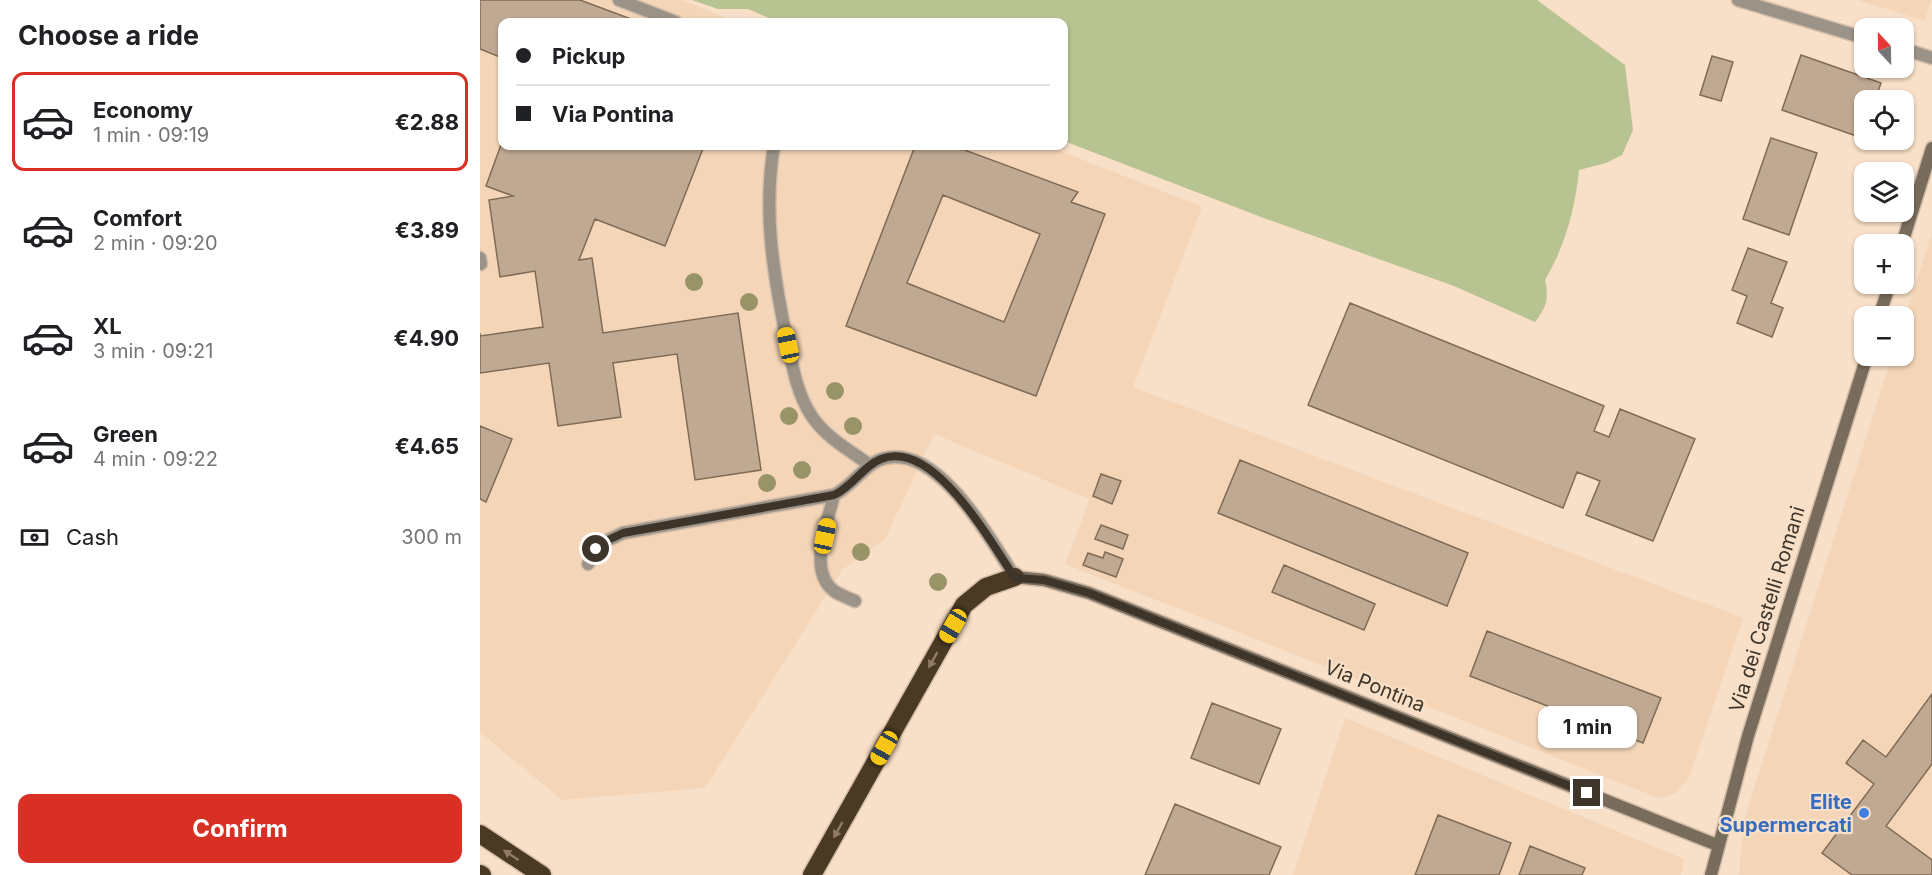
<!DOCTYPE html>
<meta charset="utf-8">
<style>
:root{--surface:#fff;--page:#f6f6f6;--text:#202124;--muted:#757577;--line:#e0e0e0;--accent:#d93025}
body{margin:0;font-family:Inter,sans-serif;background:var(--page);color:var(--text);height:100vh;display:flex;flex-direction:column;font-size:22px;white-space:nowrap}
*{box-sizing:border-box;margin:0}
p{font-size:20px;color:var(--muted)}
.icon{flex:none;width:33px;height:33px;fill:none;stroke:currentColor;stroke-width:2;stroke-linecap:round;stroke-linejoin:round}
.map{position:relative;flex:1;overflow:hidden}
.side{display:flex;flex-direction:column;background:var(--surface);width:480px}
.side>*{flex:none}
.hud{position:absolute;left:18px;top:18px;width:570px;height:132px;border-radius:12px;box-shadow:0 2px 4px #0004;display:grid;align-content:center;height:132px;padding:0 18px;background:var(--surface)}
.needle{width:39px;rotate:338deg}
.buttons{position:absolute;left:1374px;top:18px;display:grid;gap:12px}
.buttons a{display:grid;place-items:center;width:60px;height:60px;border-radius:12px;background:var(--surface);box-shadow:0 2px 4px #0004;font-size:30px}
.end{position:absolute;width:27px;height:27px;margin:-14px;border:8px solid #3d342a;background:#fff;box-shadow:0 0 0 3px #fff}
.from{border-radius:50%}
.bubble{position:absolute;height:42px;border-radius:12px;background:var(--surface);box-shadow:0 2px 4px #0004;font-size:20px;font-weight:700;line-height:42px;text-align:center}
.car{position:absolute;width:18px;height:36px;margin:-18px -9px;border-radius:8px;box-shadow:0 0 4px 2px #0007;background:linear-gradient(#f5c518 24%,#345 0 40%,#f5c518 0 76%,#345 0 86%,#f5c518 0)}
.hud b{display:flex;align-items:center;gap:21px;height:57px;font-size:22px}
.hud b+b{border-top:2px solid var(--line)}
.hud i{width:15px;height:15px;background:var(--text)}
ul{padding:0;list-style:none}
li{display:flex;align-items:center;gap:18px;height:99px;margin:0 12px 9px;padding:0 6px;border:3px solid transparent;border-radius:12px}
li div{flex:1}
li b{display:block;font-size:22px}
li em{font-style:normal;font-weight:700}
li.active{border-color:var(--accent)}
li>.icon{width:54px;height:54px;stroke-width:1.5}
h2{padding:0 18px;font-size:27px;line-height:72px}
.pay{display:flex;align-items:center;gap:15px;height:66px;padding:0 18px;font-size:22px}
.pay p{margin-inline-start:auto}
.action{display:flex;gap:12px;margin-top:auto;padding:12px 18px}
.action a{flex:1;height:69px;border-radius:12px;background:var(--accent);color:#fff;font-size:24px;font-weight:700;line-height:69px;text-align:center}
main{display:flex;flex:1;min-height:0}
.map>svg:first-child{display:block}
.built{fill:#f4d5b7}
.green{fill:#b7c391}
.building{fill:#c0a992;stroke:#806b55;stroke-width:1.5;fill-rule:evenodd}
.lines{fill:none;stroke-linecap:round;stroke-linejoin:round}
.lane-casing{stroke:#d3bda8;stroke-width:15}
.street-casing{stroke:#d3bda8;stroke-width:15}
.secondary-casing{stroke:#d3bda8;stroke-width:15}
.highway-casing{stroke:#d3bda8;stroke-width:21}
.lane{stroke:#9b9388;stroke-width:12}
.street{stroke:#9b9388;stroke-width:12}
.secondary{stroke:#786c5c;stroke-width:12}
.highway{stroke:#4a3923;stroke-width:18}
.tree{fill:#999467}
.oneway{fill:#907b65}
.route{stroke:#3d342a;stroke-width:8}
.shop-dot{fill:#3f7fe0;stroke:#f8dfc7;stroke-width:2}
.labels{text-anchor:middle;stroke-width:4.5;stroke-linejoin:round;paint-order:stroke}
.street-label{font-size:20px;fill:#3d342a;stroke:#f8dfc7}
.shop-label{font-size:20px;font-weight:bold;fill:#366cbe;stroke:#f8dfc7;text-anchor:end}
</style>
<main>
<section class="side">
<h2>Choose a ride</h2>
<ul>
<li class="active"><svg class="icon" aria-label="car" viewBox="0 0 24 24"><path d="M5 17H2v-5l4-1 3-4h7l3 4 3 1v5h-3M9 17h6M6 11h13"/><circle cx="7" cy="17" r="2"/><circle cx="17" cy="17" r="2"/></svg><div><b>Economy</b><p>1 min · 09:19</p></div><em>€2.88</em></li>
<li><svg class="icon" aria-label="car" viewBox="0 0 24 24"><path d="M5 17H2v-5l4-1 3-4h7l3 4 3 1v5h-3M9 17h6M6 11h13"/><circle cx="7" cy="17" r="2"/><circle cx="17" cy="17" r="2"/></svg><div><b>Comfort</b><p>2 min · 09:20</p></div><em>€3.89</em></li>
<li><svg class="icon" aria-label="car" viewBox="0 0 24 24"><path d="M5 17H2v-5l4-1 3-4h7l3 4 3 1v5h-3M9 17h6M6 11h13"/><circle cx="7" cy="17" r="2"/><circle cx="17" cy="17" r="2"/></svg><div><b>XL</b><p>3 min · 09:21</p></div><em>€4.90</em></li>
<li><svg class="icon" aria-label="car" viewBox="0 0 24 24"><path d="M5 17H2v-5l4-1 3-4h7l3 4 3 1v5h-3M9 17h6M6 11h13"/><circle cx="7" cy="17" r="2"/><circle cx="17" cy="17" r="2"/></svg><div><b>Green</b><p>4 min · 09:22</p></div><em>€4.65</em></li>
</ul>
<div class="pay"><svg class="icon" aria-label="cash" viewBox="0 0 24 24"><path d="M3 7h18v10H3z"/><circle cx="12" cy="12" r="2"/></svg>Cash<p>300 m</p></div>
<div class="action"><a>Confirm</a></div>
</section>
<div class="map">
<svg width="1452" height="875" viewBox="0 0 1452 875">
<rect width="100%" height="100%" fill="#f8dfc7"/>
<!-- built -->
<path class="built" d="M0 0H201L258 22H22V146H568L722 207 653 387 1263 618 1208 780 1196 793 1179 798 585 564 610 499 454 434 405 539 362 570 225 788 82 800 0 732Z
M1378 0H1451L1445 21Z
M1452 232V875H1259L1264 820 1412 356H1424V321Z
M865 718 1204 859 1201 875H813Z"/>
<!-- green -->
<path class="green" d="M212 0H1057L1145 65 1153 130 1142 155 1126 163 1099 170C1095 210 1085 246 1065 280 1069 299 1067 306 1055 322L974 286 781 217 584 141V22H298L268 9H238Z"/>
<!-- building -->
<path class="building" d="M0 0H100L159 22H22V58L0 49Z
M1321 55 1401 83 1395 100H1384V130L1382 138 1302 110Z
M1232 56 1253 62 1241 101 1220 95Z
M1291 138 1337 153 1309 235 1263 219Z
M22 142V146H224L185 246 115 219 99 260 112 258 123 333 258 313 281 470 215 480 197 354 133 363 141 417 78 426 69 363 0 373V333V336L63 327 55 271 20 277 9 200 33 196 6 186Z
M435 146H474L598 192 591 202 625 214 556 396 366 326ZM463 195 560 234 524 322 427 283Z
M1268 248 1307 262 1291 303 1303 308 1292 337 1257 323 1267 296 1252 290Z
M870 303 1124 406 1114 431 1129 437 1140 409 1215 439 1173 541 1106 515 1120 481 1097 472 1083 508 828 405Z
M0 426 32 439 6 502 0 499Z
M760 460 988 553 967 606 738 513Z
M621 474 641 481 632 504 613 496Z
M621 525 648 535 643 549 615 539Z
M625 552 643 559 636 577 603 565 608 553 623 558Z
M804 565 895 604 884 630 792 592Z
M1007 631 1181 698 1163 743 990 676Z
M1452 694V764L1406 826 1452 860V875H1372L1342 853 1394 784 1366 763 1383 740 1406 757Z
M732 703 801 729 779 784 711 758Z
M695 804 801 847 789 875H665Z
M958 815 1031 843 1019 875H935Z
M1050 846 1105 868 1102 875H1039Z"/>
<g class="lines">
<!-- lane casing -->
<g class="lane-casing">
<path id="lane" d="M139 0 196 22
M294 146C283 211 293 272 306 336 312 363 316 392 331 415 345 437 369 450 390 465
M0 258 1 264
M354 495C348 522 327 570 354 591 360 595 368 598 375 601
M108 564 122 543 143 533 354 495C373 486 387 461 406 458 460 446 510 540 535 577"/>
</g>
<!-- street casing -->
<g class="street-casing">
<path id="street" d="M1258 0 1384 38
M1424 49 1452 58"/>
</g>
<!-- secondary casing -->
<g class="secondary-casing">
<path id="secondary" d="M1422 244 1452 148
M1399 316 1410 284
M535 577 564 580 609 593 1237 845
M1231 875 1268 736 1387 356"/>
</g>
<!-- highway casing -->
<g class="highway-casing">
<path id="highway" d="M0 834 62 875
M0 874 2 875
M332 875 484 605 506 587 535 577"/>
</g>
<!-- lane -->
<use href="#lane" class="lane"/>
<!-- street -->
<use href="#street" class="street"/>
<!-- secondary -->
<use href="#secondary" class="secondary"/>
<!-- highway -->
<use href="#highway" class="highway"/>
</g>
<!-- trees -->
<g class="tree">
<circle cx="214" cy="282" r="9"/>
<circle cx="269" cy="302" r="9"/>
<circle cx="355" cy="391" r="9"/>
<circle cx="309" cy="416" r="9"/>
<circle cx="373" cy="426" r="9"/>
<circle cx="322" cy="470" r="9"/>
<circle cx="287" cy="483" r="9"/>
<circle cx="381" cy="552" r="9"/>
<circle cx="458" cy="582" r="9"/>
</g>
<!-- one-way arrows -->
<defs><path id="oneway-solid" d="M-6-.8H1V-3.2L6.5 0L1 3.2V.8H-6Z" transform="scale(1.5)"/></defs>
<g class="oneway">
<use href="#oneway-solid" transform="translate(453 660) rotate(119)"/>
<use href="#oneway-solid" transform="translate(358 830) rotate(119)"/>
<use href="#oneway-solid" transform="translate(31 855) rotate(-147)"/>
</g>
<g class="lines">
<!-- route -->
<path class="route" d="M116 549 122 543 143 533 354 495C373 486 383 466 401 459 454 438 511 543 535 578L564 580 609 593 1107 793"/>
</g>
<!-- markers -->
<circle class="shop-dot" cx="1384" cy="813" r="6"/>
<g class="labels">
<!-- street labels -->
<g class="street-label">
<text transform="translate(1287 609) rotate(-73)" y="7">Via dei Castelli Romani</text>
<text transform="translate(895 686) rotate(22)" y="7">Via Pontina</text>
</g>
<!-- shop labels -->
<g class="shop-label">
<text x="1372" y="809">Elite<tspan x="1372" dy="23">Supermercati</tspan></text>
</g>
</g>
</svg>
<div class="buttons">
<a><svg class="needle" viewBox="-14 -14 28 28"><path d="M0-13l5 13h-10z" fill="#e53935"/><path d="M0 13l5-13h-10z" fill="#757577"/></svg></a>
<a><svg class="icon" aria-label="locate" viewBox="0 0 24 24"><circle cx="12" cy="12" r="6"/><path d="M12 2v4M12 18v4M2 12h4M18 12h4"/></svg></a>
<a><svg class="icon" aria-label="layers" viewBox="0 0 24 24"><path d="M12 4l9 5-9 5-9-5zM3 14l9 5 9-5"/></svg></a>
<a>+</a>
<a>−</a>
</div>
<i class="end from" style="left:116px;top:549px"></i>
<i class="end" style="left:1107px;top:793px"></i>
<div class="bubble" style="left:1058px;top:706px;width:99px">1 min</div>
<i class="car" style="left:308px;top:345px;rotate:348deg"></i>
<i class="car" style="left:345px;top:536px;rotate:12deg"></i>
<i class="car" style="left:473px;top:626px;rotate:210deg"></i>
<i class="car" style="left:404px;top:748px;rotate:209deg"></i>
<div class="hud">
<b><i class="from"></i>Pickup</b>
<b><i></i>Via Pontina</b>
</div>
</div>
</main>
